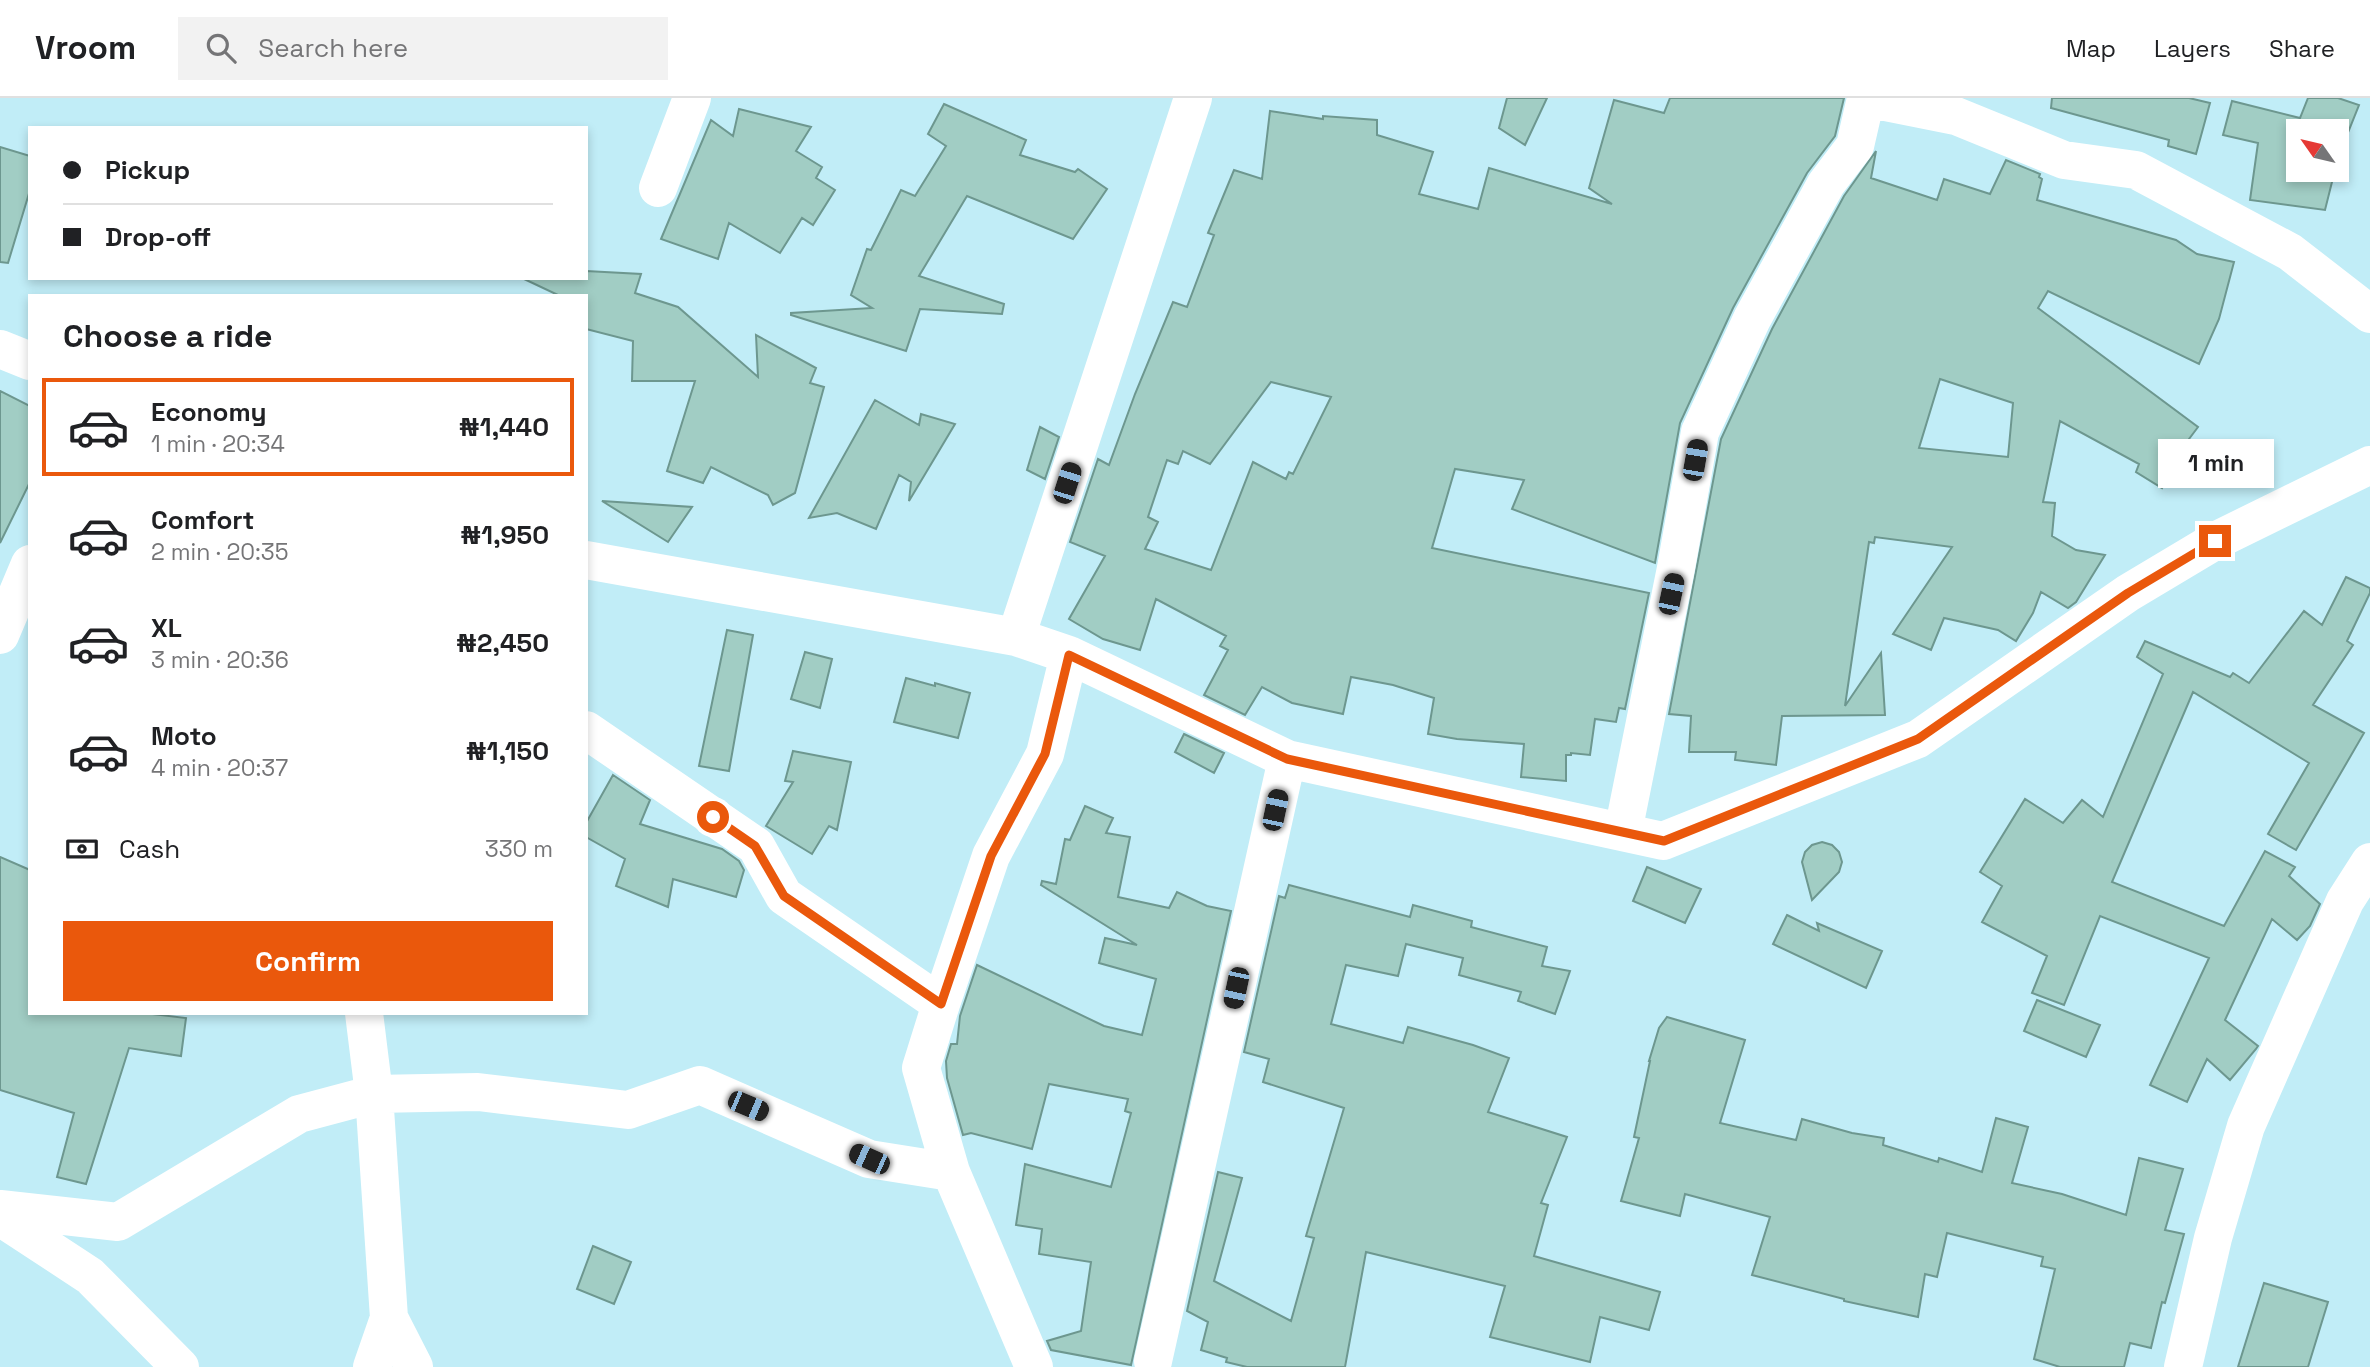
<!DOCTYPE html>
<meta charset="utf-8">
<style>
:root{--surface:#fff;--page:#f2f2f2;--text:#202124;--muted:#757577;--line:#e0e0e0;--accent:#ea580c}
body{margin:0;font-family:"Space Grotesk",sans-serif;background:var(--page);color:var(--text);height:100vh;display:flex;flex-direction:column;font-size:26px;white-space:nowrap}
*{box-sizing:border-box;margin:0}
p{font-size:23px;color:var(--muted)}
.icon{flex:none;width:38px;height:38px;fill:none;stroke:currentColor;stroke-width:2;stroke-linecap:round;stroke-linejoin:round}
.map{position:relative;flex:1;overflow:hidden}
.drawer{position:absolute;left:28px;top:196px;width:560px;height:721px;display:flex;flex-direction:column;background:var(--surface);border-radius:0px;box-shadow:0 4px 10px #0003}
.drawer>*{flex:none}
.top-card{position:absolute;left:28px;top:28px;width:560px;height:154px;border-radius:0px;box-shadow:0 4px 10px #0003;display:grid;align-content:center;height:154px;padding:0 35px;background:var(--surface)}
.needle{width:46px;rotate:304deg}
.buttons{position:absolute;left:2286px;top:21px;display:grid;gap:14px}
.buttons a{display:grid;place-items:center;width:63px;height:63px;border-radius:0px;background:var(--surface);box-shadow:0 4px 10px #0003;font-size:35px}
.end{position:absolute;width:32px;height:32px;margin:-16px;border:9px solid #ea580c;background:#fff;box-shadow:0 0 0 4px #fff}
.from{border-radius:50%}
.bubble{position:absolute;height:49px;border-radius:0px;background:var(--surface);box-shadow:0 4px 10px #0003;font-size:23px;font-weight:600;line-height:49px;text-align:center}
.car{position:absolute;width:21px;height:42px;margin:-21px -10px;border-radius:9px;box-shadow:0 0 5px 2px #0007;background:linear-gradient(#222 24%,#8ab4d8 0 40%,#222 0 76%,#8ab4d8 0 86%,#222 0)}
.top-card b{display:flex;align-items:center;gap:24px;height:66px;font-size:26px}
.top-card b+b{border-top:2px solid var(--line)}
.top-card i{width:18px;height:18px;background:var(--text)}
ul{padding:0;list-style:none}
li{display:flex;align-items:center;gap:21px;height:98px;margin:0 14px 10px;padding:0 21px;border:4px solid transparent;border-radius:0px}
li div{flex:1}
li b{display:block;font-size:26px}
li em{font-style:normal;font-weight:600}
li.current{border-color:var(--accent)}
li>.icon{width:63px;height:63px;stroke-width:1.5}
h2{padding:0 35px;font-size:32px;line-height:84px}
.pay{display:flex;align-items:center;gap:18px;height:77px;padding:0 35px;font-size:26px}
.pay p{margin-inline-start:auto}
.action{display:flex;gap:14px;margin-top:auto;padding:14px 35px}
.action a{flex:1;height:80px;border-radius:0px;background:var(--accent);color:#fff;font-size:28px;font-weight:600;line-height:80px;text-align:center}
header{display:flex;align-items:center;gap:42px;box-sizing:border-box;height:98px;padding:0 35px;background:var(--surface);border-bottom:2px solid var(--line)}
header strong{font-size:33px}
nav{display:flex;gap:38px;margin-inline-start:auto;font-size:24px}
.search{width:490px;height:63px;background:var(--page);display:flex;align-items:center;gap:18px;box-sizing:border-box;padding:0 24px;border-radius:0px;color:var(--muted);font-size:26px}
.map>svg:first-child{display:block}
.building{fill:#a1cdc4;stroke:#6d978f;stroke-width:2;fill-rule:evenodd}
.lines{fill:none;stroke-linecap:round;stroke-linejoin:round}
.minor{stroke:#fff;stroke-width:38}
.route{stroke:#ea580c;stroke-width:9}
</style>
<header>
<strong>Vroom</strong>
<div class="search"><svg class="icon" aria-label="search" viewBox="0 0 24 24"><circle cx="10" cy="10" r="6"/><path d="M15 15l6 6"/></svg>Search here</div>
<nav><a>Map</a><a>Layers</a><a>Share</a></nav>
</header>
<div class="map">
<svg width="2370" height="1269" viewBox="0 0 2370 1269">
<rect width="100%" height="100%" fill="#c1edf7"/>
<!-- building -->
<path class="building" d="M1507 0H1547L1525 47 1499 30Z
M1670 0H1844L1835 38 1807 75 1733 210 1680 325 1655 465 1512 411 1524 382 1455 371 1432 450 1649 495 1625 611 1619 610 1616 624 1595 621 1590 657 1571 655V657H1566V683L1521 679 1524 646 1457 641 1428 636 1434 600 1393 587 1351 579 1343 616 1292 605 1262 589 1245 617 1204 597 1228 552 1220 548 1226 538 1156 501 1140 552 1103 541 1069 521 1105 458 1070 444 1098 361 1109 367 1135 296 1173 204 1187 209 1214 137 1208 135 1234 72 1262 81 1270 13 1323 21V18L1377 22V37L1433 54 1419 96 1478 111 1489 70 1612 106 1589 90 1614 2 1664 15ZM1271 284 1331 299 1293 376 1289 374 1286 381 1253 364 1211 472 1145 451 1158 424 1148 419 1167 362 1178 366 1183 353 1210 366Z
M2052 0H2189L2210 5 2196 56 2168 48 2169 42 2051 10Z
M2308 0H2338L2359 7 2345 42H2343L2336 67V33H2298V72H2335L2325 112 2250 102 2258 45 2223 37 2232 3 2300 20Z
M944 6 1026 42 1020 57 1075 74 1078 71 1107 91 1073 141 967 98 919 178 1004 206 1002 216 920 211 906 253 791 217V215L872 210 851 197 867 151 871 152 901 92 915 98 946 48 928 36Z
M739 11 811 29 796 53 822 69 816 80 835 92 813 127 802 120 780 155 729 125 718 161 661 141 711 22 733 38Z
M0 49 30 58V92L8 165 0 164Z
M1876 53 1871 80 1937 102 1944 81 1990 96 2006 62 2040 76 2039 79 2042 81 2037 102 2176 142 2197 156 2234 164 2219 221 2199 266 2048 193 2038 210 2198 329 2180 353 2183 355 2162 390 2136 374 2139 366 2060 323 2043 404 2055 405 2052 438 2076 452 2105 457 2076 504 2068 510 2041 494 2033 515 2016 543 1998 532 1944 520 1931 552 1893 536 1952 449 1875 439 1874 445 1869 444 1845 608 1881 555 1885 617 1782 618 1776 667 1735 662 1736 654H1689L1691 618 1669 616 1721 341 1772 231 1844 98ZM1940 281 2013 305 2008 359 1919 350Z
M586 173 641 176 635 195 678 209 758 279 756 237 816 270 810 285 824 289 795 395 773 407 768 397 711 369 703 385 667 373 695 283H632L633 243 586 231V198H560L522 180H586Z
M0 293 30 308V384L0 445Z
M875 302 919 327 921 316 955 326 909 403 911 384 899 377 876 431 837 415 809 420Z
M1040 329 1059 339 1045 381 1027 372Z
M602 403 692 409 668 444Z
M2346 479 2370 490V495L2347 543 2353 547 2313 607 2364 635 2296 752 2268 736 2309 665 2193 594 2112 784 2224 828 2265 753 2295 769 2289 778 2320 806 2310 828 2297 842 2272 821 2225 922 2258 948 2256 951 2230 982 2207 961 2187 1004 2150 987 2209 860 2100 818 2064 907 2032 895 2047 858 1982 824 2002 788 1980 774 2025 701 2063 725 2082 702 2103 719 2163 576 2137 559 2145 543 2230 579 2233 575 2249 585 2304 513 2322 527Z
M727 532 753 537 729 673 699 668Z
M805 554 832 561 820 610 791 601Z
M906 580 935 588V585L970 595 958 640 894 624Z
M1184 636 1224 655 1214 675 1175 654Z
M793 653 851 664 837 732 829 728 812 756 766 728 793 684 785 683Z
M613 677 650 702 640 726 722 751 739 763 744 772 736 799 673 781 668 809 616 788 625 761 586 739V725Z
M1085 708 1113 720 1106 735 1130 739 1118 799 1169 810 1177 794 1207 808 1231 813 1131 1267 1051 1252 1047 1243 1081 1233 1091 1164 1039 1156 1042 1131 1016 1127 1025 1066 1111 1089 1131 1015 1125 1013 1128 1001 1049 986 1032 1051 971 1035 963 1037 947 980 946 963 951 946H957L960 918 977 867 1104 928 1142 937 1156 881 1099 865 1105 840 1137 847 1041 787 1042 783 1056 786 1065 741 1070 742Z
M1822 744 1832 747 1839 754 1842 764 1839 774 1812 802 1802 764 1805 754 1812 747Z
M0 759 30 772V915H144L186 920 181 958 129 950 86 1086 57 1079 74 1015 0 992Z
M1647 769 1701 791 1685 825 1633 803Z
M1289 787 1410 819 1413 807 1472 823 1471 829 1547 849 1542 868 1570 873 1555 916 1518 903 1521 894 1459 877 1463 860 1406 846 1398 878 1346 867 1331 926 1403 945 1408 929 1473 947 1509 960 1488 1014 1567 1039 1541 1105 1548 1107 1534 1158 1660 1194 1649 1232 1600 1219 1590 1264 1490 1239 1505 1188 1366 1154 1345 1269H1247L1226 1264 1227 1260 1201 1252 1208 1224 1187 1213 1218 1074 1242 1080 1214 1183 1291 1223 1314 1140 1306 1138 1344 1010 1263 984 1269 961 1244 954 1279 798 1285 800Z
M1787 817 1819 833 1817 825 1882 853 1866 890 1773 846Z
M2037 902 2100 927 2086 959 2024 933Z
M1667 919 1745 942 1720 1025 1796 1042 1802 1021 1852 1035 1884 1040 1883 1047 1938 1064 1939 1060 1982 1074 1996 1020 2028 1029 2012 1085 2062 1096 2126 1117 2139 1060 2183 1071 2165 1132 2184 1136 2165 1205 2162 1204 2151 1250 2130 1245 2124 1269H2060L2034 1261 2055 1171 2041 1168 2043 1159 1947 1135 1937 1179 1925 1176 1918 1219 1844 1203V1201L1752 1177 1770 1119 1685 1096 1680 1118 1621 1103 1639 1040 1634 1039 1650 963H1649L1659 930Z
M593 1148 631 1164 614 1206 577 1191Z
M2264 1185 2328 1204 2308 1269H2238Z"/>
<g class="lines">
<!-- minor -->
<path class="minor" d="M1866 0 1956 18 2064 62 2136 72 2290 154 2370 216
M658 90 692 0
M0 251 30 263
M586 462 1016 539 1069 557 1287 661 1663 743 1918 641 2128 495 2215 443 2370 367
M0 537 30 466
M1016 539 1193 0
M586 632 756 748 784 798 941 906
M1623 734 1676 470 1700 334 1752 221 1826 86 1855 48 1866 0
M364 915 374 996 389 1220 372 1269
M0 1111 118 1124 299 1016 374 996 478 994 628 1012 700 987 869 1061 951 1074
M0 1119 90 1178 180 1269
M389 1220 414 1269
M1153 1263 1287 661
M1034 1269 951 1074 921 970 941 906 991 758 1045 656 1069 557
M2183 1269 2213 1140 2246 1028 2345 803 2370 764"/>
</g>
<g class="lines">
<!-- route -->
<path class="route" d="M713 719 755 748 784 798 941 906 991 758 1045 656 1069 557 1287 661 1664 743 1918 641 2128 495 2215 443"/>
</g>
</svg>
<div class="buttons">
<a><svg class="needle" viewBox="-14 -14 28 28"><path d="M0-13l5 13h-10z" fill="#e53935"/><path d="M0 13l5-13h-10z" fill="#757577"/></svg></a>
</div>
<i class="end from" style="left:713px;top:719px"></i>
<i class="end" style="left:2215px;top:443px"></i>
<div class="bubble" style="left:2158px;top:341px;width:116px">1 min</div>
<i class="car" style="left:1695px;top:362px;rotate:10deg"></i>
<i class="car" style="left:1067px;top:385px;rotate:18deg"></i>
<i class="car" style="left:1671px;top:496px;rotate:12deg"></i>
<i class="car" style="left:1275px;top:712px;rotate:12deg"></i>
<i class="car" style="left:1236px;top:890px;rotate:192deg"></i>
<i class="car" style="left:748px;top:1008px;rotate:113deg"></i>
<i class="car" style="left:869px;top:1061px;rotate:294deg"></i>
<div class="top-card">
<b><i class="from"></i>Pickup</b>
<b><i></i>Drop-off</b>
</div>
<section class="drawer">
<h2>Choose a ride</h2>
<ul>
<li class="current"><svg class="icon" aria-label="car" viewBox="0 0 24 24"><path d="M5 17H2v-5l4-1 3-4h7l3 4 3 1v5h-3M9 17h6M6 11h13"/><circle cx="7" cy="17" r="2"/><circle cx="17" cy="17" r="2"/></svg><div><b>Economy</b><p>1 min · 20:34</p></div><em>₦1,440</em></li>
<li><svg class="icon" aria-label="car" viewBox="0 0 24 24"><path d="M5 17H2v-5l4-1 3-4h7l3 4 3 1v5h-3M9 17h6M6 11h13"/><circle cx="7" cy="17" r="2"/><circle cx="17" cy="17" r="2"/></svg><div><b>Comfort</b><p>2 min · 20:35</p></div><em>₦1,950</em></li>
<li><svg class="icon" aria-label="car" viewBox="0 0 24 24"><path d="M5 17H2v-5l4-1 3-4h7l3 4 3 1v5h-3M9 17h6M6 11h13"/><circle cx="7" cy="17" r="2"/><circle cx="17" cy="17" r="2"/></svg><div><b>XL</b><p>3 min · 20:36</p></div><em>₦2,450</em></li>
<li><svg class="icon" aria-label="car" viewBox="0 0 24 24"><path d="M5 17H2v-5l4-1 3-4h7l3 4 3 1v5h-3M9 17h6M6 11h13"/><circle cx="7" cy="17" r="2"/><circle cx="17" cy="17" r="2"/></svg><div><b>Moto</b><p>4 min · 20:37</p></div><em>₦1,150</em></li>
</ul>
<div class="pay"><svg class="icon" aria-label="cash" viewBox="0 0 24 24"><path d="M3 7h18v10H3z"/><circle cx="12" cy="12" r="2"/></svg>Cash<p>330 m</p></div>
<div class="action"><a>Confirm</a></div>
</section>
</div>
